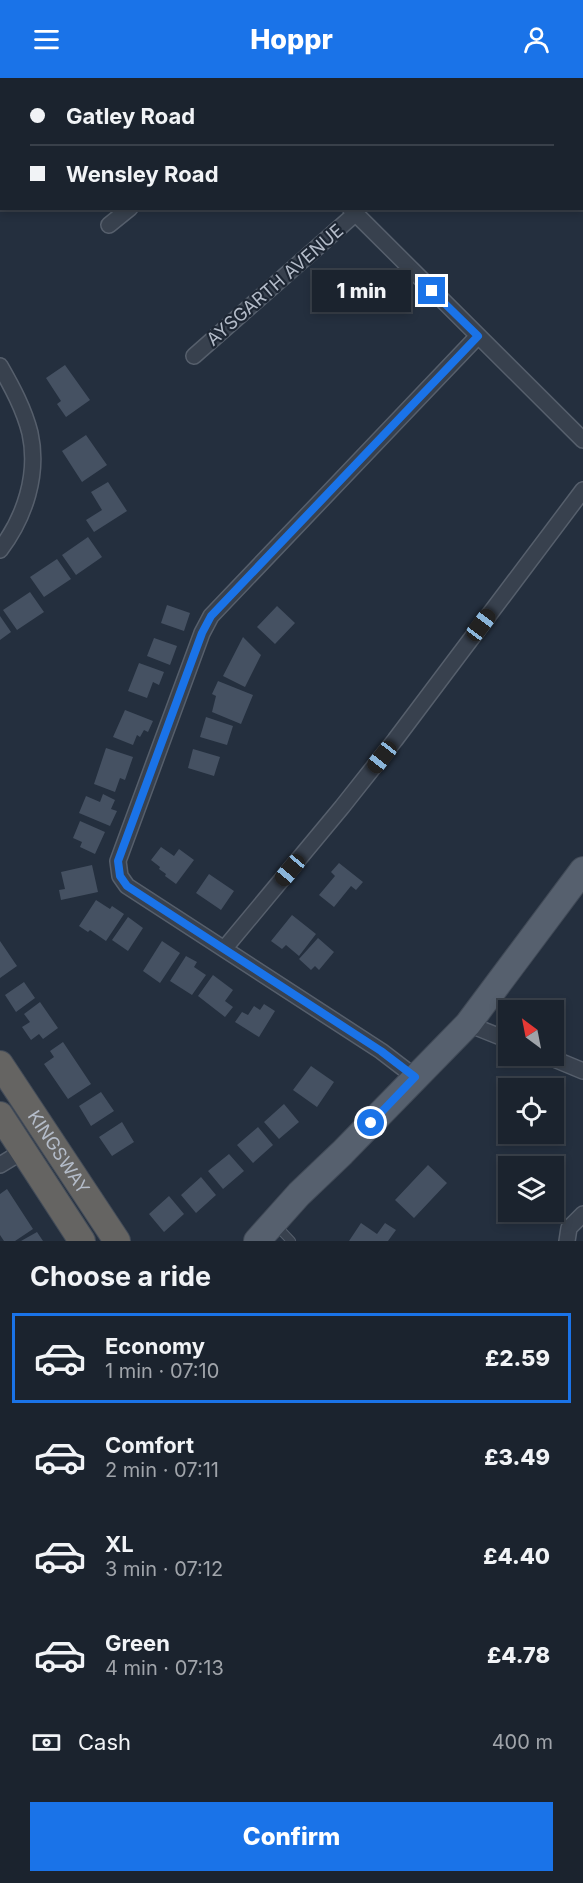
<!DOCTYPE html>
<meta charset="utf-8">
<style>
:root{--surface:#1b232e;--page:#242b36;--text:#f1f3f6;--muted:#a0a4aa;--line:#39404a;--accent:#1a73e8}
body{margin:0;font-family:Inter,sans-serif;background:var(--page);color:var(--text);height:100vh;display:flex;flex-direction:column;font-size:22px;white-space:nowrap}
*{box-sizing:border-box;margin:0}
p{font-size:20px;color:var(--muted)}
.icon{flex:none;width:33px;height:33px;fill:none;stroke:currentColor;stroke-width:2;stroke-linecap:round;stroke-linejoin:round}
.map{position:relative;height:1163px;overflow:hidden}
.details{display:flex;flex-direction:column;background:var(--surface);flex:1}
.details>*{flex:none}
.hud{position:absolute;left:0px;top:0px;width:584px;height:132px;box-shadow:0 3px 9px #0003,0 0 0 2px var(--line);display:grid;align-content:center;height:132px;padding:0 30px;background:var(--surface)}
.needle{width:39px;rotate:328deg}
.fabs{position:absolute;left:498px;top:922px;display:grid;gap:12px}
.fabs a{display:grid;place-items:center;width:66px;height:66px;border-radius:0px;background:var(--surface);box-shadow:0 3px 9px #0003,0 0 0 2px var(--line);font-size:30px}
.end{position:absolute;width:27px;height:27px;margin:-14px;border:8px solid #1a73e8;background:#fff;box-shadow:0 0 0 3px #fff}
.from{border-radius:50%}
.bubble{position:absolute;height:42px;border-radius:0px;background:var(--surface);box-shadow:0 3px 9px #0003,0 0 0 2px var(--line);font-size:20px;font-weight:800;line-height:42px;text-align:center}
.car{position:absolute;width:18px;height:36px;margin:-18px -9px;border-radius:8px;box-shadow:0 0 4px 2px #0007;background:linear-gradient(#222 24%,#8ab4d8 0 40%,#222 0 76%,#8ab4d8 0 86%,#222 0)}
.hud b{display:flex;align-items:center;gap:21px;height:57px;font-size:22px}
.hud b+b{border-top:2px solid var(--line)}
.hud i{width:15px;height:15px;background:var(--text)}
ul{padding:0;list-style:none}
li{display:flex;align-items:center;gap:18px;height:90px;margin:0 12px 9px;padding:0 18px;border:3px solid transparent;border-radius:0px}
li div{flex:1}
li b{display:block;font-size:22px}
li em{font-style:normal;font-weight:800}
li.on{border-color:var(--accent)}
li>.icon{width:54px;height:54px;stroke-width:1.5}
h2{padding:0 30px;font-size:27px;line-height:72px}
.pay{display:flex;align-items:center;gap:15px;height:66px;padding:0 30px;font-size:22px}
.pay p{margin-inline-start:auto}
.button{display:flex;gap:12px;margin-top:auto;padding:12px 30px}
.button a{flex:1;height:69px;border-radius:0px;background:var(--accent);color:#fff;font-size:24px;font-weight:800;line-height:69px;text-align:center}
header{display:flex;justify-content:space-between;align-items:center;height:78px;padding:0 30px;background:var(--accent);color:#fff;font-size:27px;font-weight:800}
.map>svg:first-child{display:block}
.lines{fill:none;stroke-linecap:round;stroke-linejoin:round}
.stream{stroke:#394c67;stroke-width:6}
.building{fill:#455162}
.service-casing{stroke:#565f6c;stroke-width:10}
.minor-casing{stroke:#565f6c;stroke-width:18}
.primary-casing{stroke:#414a57;stroke-width:28}
.trunk-casing{stroke:#434c59;stroke-width:28}
.service{stroke:#38414e;stroke-width:8}
.minor{stroke:#38414e;stroke-width:15}
.primary{stroke:#56606e;stroke-width:26}
.trunk{stroke:#656462;stroke-width:26}
.route{stroke:#1a73e8;stroke-width:8}
.labels{text-anchor:middle;stroke-width:4.5;stroke-linejoin:round;paint-order:stroke}
.street-label{font-size:18px;fill:#b4bcc9;stroke:#1d2633}
</style>
<header><svg class="icon" aria-label="menu" viewBox="0 0 24 24"><path d="M4 6h16M4 12h16M4 18h16"/></svg>Hoppr<svg class="icon" aria-label="person" viewBox="0 0 24 24"><circle cx="12" cy="8" r="4"/><path d="M4 21q1-7 8-7t8 7"/></svg></header>
<div class="map">
<svg width="583" height="1163" viewBox="0 0 583 1163">
<rect width="100%" height="100%" fill="#242f3e"/>
<g class="lines">
<!-- stream -->
<path class="stream" d="M450 2 451 0
M582 79 583 78"/>
</g>
<!-- building -->
<path class="building" d="M65 287 90 322 66 339 57 326 61 323 46 300Z
M86 357 107 387 82 404 62 373Z
M108 404 127 433 94 454 86 442 102 432 91 414Z
M88 459 102 479 76 497 62 477Z
M57 481 71 501 44 519 30 499Z
M30 514 44 534 17 552 3 532Z
M167 527 190 535 184 553 161 545Z
M277 528 295 545 275 566 257 549Z
M0 538 11 554 0 562Z
M243 559 261 577 245 609 223 598Z
M154 560 177 568 170 587 147 578Z
M139 585 164 594 159 607 153 604 147 620 128 613Z
M218 603 253 617 241 646 212 634 216 618 212 616Z
M125 632 153 643 148 654 144 652 140 659 137 657 133 667 113 659Z
M206 639 233 648 227 667 200 659Z
M106 670 133 679 125 702 120 700 115 714 94 706Z
M193 671 220 679 214 698 188 690Z
M103 716 115 722 111 731 117 733 110 748 79 735 86 718 100 724Z
M80 743 105 754 95 776 80 769 82 764 73 760Z
M161 769 174 778 179 771 194 782 176 806 165 798 166 796 159 791 160 789 151 782Z
M339 785 363 804 356 812 351 808 334 829 319 817 335 798 331 794Z
M92 787 98 814 61 822 59 812 65 811 61 794Z
M209 796 234 813 221 832 196 815Z
M96 822 110 831 112 828 124 836 106 863 90 852 88 854 79 848Z
M292 837 316 856 299 878 286 867 282 871 271 863Z
M128 839 143 850 128 873 112 862Z
M318 860 334 874 319 892 315 888 311 892 299 881Z
M0 863 17 888 0 900Z
M162 863 180 875 160 905 143 893Z
M186 878 197 884 194 889 206 897 192 917 170 903Z
M213 897 233 912 225 923 233 929 225 939 198 918Z
M24 904 35 920 16 934 5 917Z
M40 924 58 950 43 961 39 956 31 962 22 949 30 944 24 936Z
M264 926 275 933 259 959 235 944 242 934 248 937 254 928 260 932Z
M63 964 91 1006 68 1021 44 986 54 979 50 973Z
M311 988 334 1004 317 1029 293 1012Z
M101 1014 114 1033 91 1048 79 1028Z
M284 1026 299 1044 279 1061 264 1044Z
M122 1044 134 1064 112 1078 99 1059Z
M258 1049 273 1067 253 1085 237 1067Z
M229 1076 244 1093 223 1111 208 1093Z
M428 1087 447 1105 414 1140 395 1122Z
M201 1099 216 1117 196 1135 181 1117Z
M7 1111 33 1151 15 1163H4L0 1157V1116Z
M169 1118 184 1136 164 1154 149 1136Z
M361 1145 377 1156 385 1145 396 1152 388 1163H349Z
M37 1154 43 1163H21Z"/>
<g class="lines">
<!-- service casing -->
<g class="service-casing">
<path id="service" d="M275 1146 291 1163"/>
</g>
<!-- minor casing -->
<g class="minor-casing">
<path id="minor" d="M198 0 202 2
M5 2 6 0
M116 2V0
M255 2 256 0
M0 16 2 12
M350 130 583 362
M109 147 130 130
M194 278 355 136
M0 288C12 309 24 331 30 355 39 396 25 439 0 472
M224 871 342 729 395 662 583 412
M468 946 508 962
M547 978 583 993
M415 999 381 973 127 808 120 798 118 783 202 555 211 538 478 258
M0 1087 23 1073
M567 1163 569 1150 583 1136"/>
</g>
<!-- primary casing -->
<g class="primary-casing">
<path id="primary" d="M257 1163 299 1116 342 1075 468 946 583 792"/>
</g>
<!-- trunk casing -->
<g class="trunk-casing">
<g id="trunk">
<path id="s1" d="M0 986 117 1163"/>
<path d="M0 1037 82 1163"/>
</g>
</g>
<!-- service -->
<use href="#service" class="service"/>
<!-- minor -->
<use href="#minor" class="minor"/>
<!-- primary -->
<use href="#primary" class="primary"/>
<!-- trunk -->
<use href="#trunk" class="trunk"/>
</g>
<g class="lines">
<!-- route -->
<path class="route" d="M371 1045 415 999 381 973 127 808 120 798 118 783 202 555 211 538 478 258 432 213"/>
</g>
<g class="labels">
<!-- street labels -->
<g class="street-label">
<text transform="translate(275 207) rotate(-41)" y="6">AYSGARTH AVENUE</text>
<text dy="6" stroke="none"><textPath href="#s1" startOffset="106">KINGSWAY</textPath></text>
</g>
</g>
</svg>
<div class="fabs">
<a><svg class="needle" viewBox="-14 -14 28 28"><path d="M0-13l5 13h-10z" fill="#e53935"/><path d="M0 13l5-13h-10z" fill="#a0a4aa"/></svg></a>
<a><svg class="icon" aria-label="locate" viewBox="0 0 24 24"><circle cx="12" cy="12" r="6"/><path d="M12 2v4M12 18v4M2 12h4M18 12h4"/></svg></a>
<a><svg class="icon" aria-label="layers" viewBox="0 0 24 24"><path d="M12 4l9 5-9 5-9-5zM3 14l9 5 9-5"/></svg></a>
</div>
<i class="end from" style="left:371px;top:1045px"></i>
<i class="end" style="left:432px;top:213px"></i>
<div class="bubble" style="left:312px;top:192px;width:99px">1 min</div>
<i class="car" style="left:481px;top:547px;rotate:37deg"></i>
<i class="car" style="left:382px;top:679px;rotate:218deg"></i>
<i class="car" style="left:290px;top:792px;rotate:220deg"></i>
<div class="hud">
<b><i class="from"></i>Gatley Road</b>
<b><i></i>Wensley Road</b>
</div>
</div>
<section class="details">
<h2>Choose a ride</h2>
<ul>
<li class="on"><svg class="icon" aria-label="car" viewBox="0 0 24 24"><path d="M5 17H2v-5l4-1 3-4h7l3 4 3 1v5h-3M9 17h6M6 11h13"/><circle cx="7" cy="17" r="2"/><circle cx="17" cy="17" r="2"/></svg><div><b>Economy</b><p>1 min · 07:10</p></div><em>£2.59</em></li>
<li><svg class="icon" aria-label="car" viewBox="0 0 24 24"><path d="M5 17H2v-5l4-1 3-4h7l3 4 3 1v5h-3M9 17h6M6 11h13"/><circle cx="7" cy="17" r="2"/><circle cx="17" cy="17" r="2"/></svg><div><b>Comfort</b><p>2 min · 07:11</p></div><em>£3.49</em></li>
<li><svg class="icon" aria-label="car" viewBox="0 0 24 24"><path d="M5 17H2v-5l4-1 3-4h7l3 4 3 1v5h-3M9 17h6M6 11h13"/><circle cx="7" cy="17" r="2"/><circle cx="17" cy="17" r="2"/></svg><div><b>XL</b><p>3 min · 07:12</p></div><em>£4.40</em></li>
<li><svg class="icon" aria-label="car" viewBox="0 0 24 24"><path d="M5 17H2v-5l4-1 3-4h7l3 4 3 1v5h-3M9 17h6M6 11h13"/><circle cx="7" cy="17" r="2"/><circle cx="17" cy="17" r="2"/></svg><div><b>Green</b><p>4 min · 07:13</p></div><em>£4.78</em></li>
</ul>
<div class="pay"><svg class="icon" aria-label="cash" viewBox="0 0 24 24"><path d="M3 7h18v10H3z"/><circle cx="12" cy="12" r="2"/></svg>Cash<p>400 m</p></div>
<div class="button"><a>Confirm</a></div>
</section>
